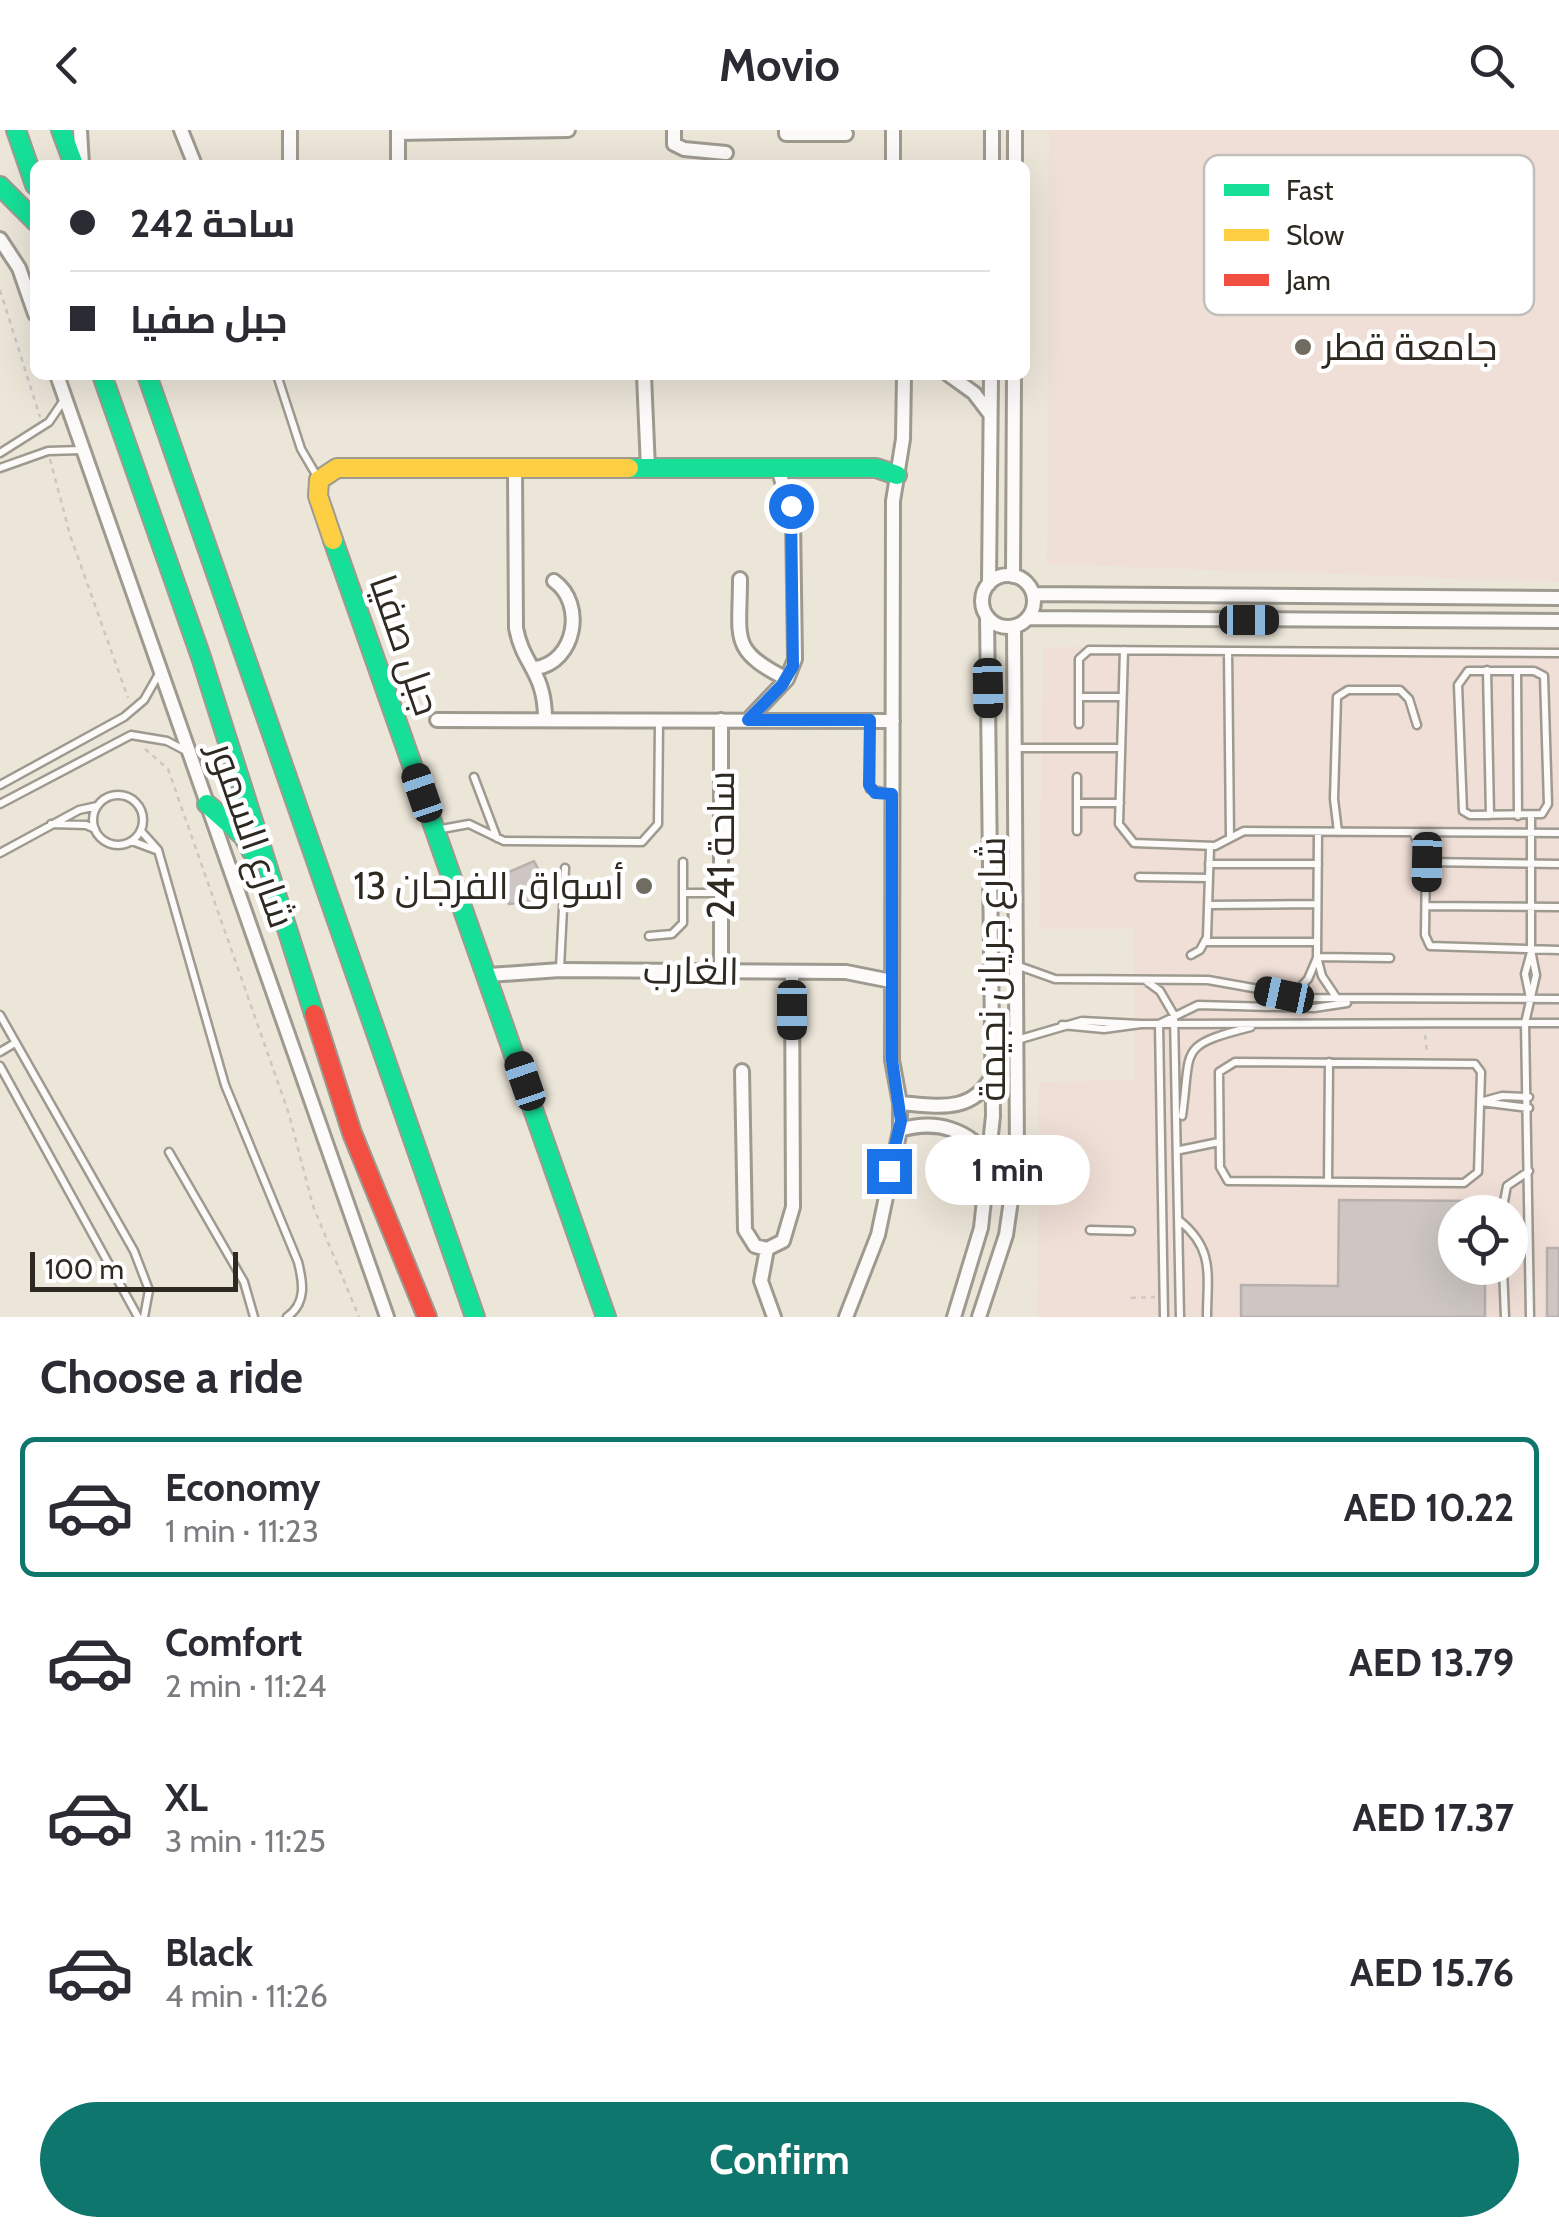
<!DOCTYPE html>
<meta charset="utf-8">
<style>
:root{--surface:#fff;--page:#f7f7f7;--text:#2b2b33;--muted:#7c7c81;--line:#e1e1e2;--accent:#0f766e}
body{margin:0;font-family:Cabin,Cairo,sans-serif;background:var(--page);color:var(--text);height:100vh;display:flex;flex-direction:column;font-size:38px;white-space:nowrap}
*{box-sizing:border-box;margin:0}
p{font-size:32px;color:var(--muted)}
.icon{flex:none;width:55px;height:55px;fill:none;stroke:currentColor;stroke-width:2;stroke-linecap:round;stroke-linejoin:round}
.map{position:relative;height:1187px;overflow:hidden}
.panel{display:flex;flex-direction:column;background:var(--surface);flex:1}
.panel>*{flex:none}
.top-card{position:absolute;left:30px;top:30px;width:1000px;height:220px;border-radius:15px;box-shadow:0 10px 40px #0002;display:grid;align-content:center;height:220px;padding:0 40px;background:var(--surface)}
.fabs{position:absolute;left:1438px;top:1065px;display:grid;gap:20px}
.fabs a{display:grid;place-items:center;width:90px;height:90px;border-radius:50%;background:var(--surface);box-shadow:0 10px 40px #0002;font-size:50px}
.scale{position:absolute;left:30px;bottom:25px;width:208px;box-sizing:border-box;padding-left:10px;border:5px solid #2e2a21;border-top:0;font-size:28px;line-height:35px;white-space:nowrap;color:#2e2a21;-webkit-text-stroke:8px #fff;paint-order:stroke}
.end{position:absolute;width:45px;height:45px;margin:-22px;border:12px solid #1a73e8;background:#fff;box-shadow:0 0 0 5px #fff}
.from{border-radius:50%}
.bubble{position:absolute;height:70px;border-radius:35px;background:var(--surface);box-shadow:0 10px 40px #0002;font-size:32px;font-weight:700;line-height:70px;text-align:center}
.car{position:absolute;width:30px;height:60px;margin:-30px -15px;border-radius:12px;box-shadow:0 0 8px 2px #0007;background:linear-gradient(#222 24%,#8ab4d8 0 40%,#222 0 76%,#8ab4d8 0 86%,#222 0)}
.top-card b{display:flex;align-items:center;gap:35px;height:95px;font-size:38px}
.top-card b+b{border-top:2px solid var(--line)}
.top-card i{width:25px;height:25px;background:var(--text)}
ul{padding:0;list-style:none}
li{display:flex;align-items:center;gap:30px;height:140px;margin:0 20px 15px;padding:0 20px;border:5px solid transparent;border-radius:15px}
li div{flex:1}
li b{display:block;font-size:38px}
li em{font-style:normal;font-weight:700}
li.current{border-color:var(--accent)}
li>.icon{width:90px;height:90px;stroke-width:1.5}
h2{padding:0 40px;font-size:45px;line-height:120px}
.button{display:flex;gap:20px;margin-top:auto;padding:20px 40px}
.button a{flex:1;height:115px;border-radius:60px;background:var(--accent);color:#fff;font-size:40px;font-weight:700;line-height:115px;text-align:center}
header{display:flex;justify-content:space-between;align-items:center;height:130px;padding:0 40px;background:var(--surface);font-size:45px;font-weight:700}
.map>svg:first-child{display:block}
.education{fill:#f0dfd7;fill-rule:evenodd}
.building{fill:#cdc6c3;stroke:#b7b0ad;stroke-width:2.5}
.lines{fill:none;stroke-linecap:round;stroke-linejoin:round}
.lane-casing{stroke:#9e9a90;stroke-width:11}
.street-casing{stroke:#9e9a90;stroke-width:18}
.fast-casing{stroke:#9e9a90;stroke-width:22}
.slow-casing{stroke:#9e9a90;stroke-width:22}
.jam-casing{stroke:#9e9a90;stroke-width:22}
.path{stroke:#cbc8c4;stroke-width:2.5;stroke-dasharray:5 5;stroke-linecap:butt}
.lane{stroke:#fcfbf9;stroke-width:6}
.street{stroke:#fcfbf9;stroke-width:12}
.fast{stroke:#16e098;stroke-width:18}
.slow{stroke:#ffcf43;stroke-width:18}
.jam{stroke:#f24e42;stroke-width:18}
.route{stroke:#1a73e8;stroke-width:12}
.poi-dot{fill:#706c61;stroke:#fff;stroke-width:4}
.labels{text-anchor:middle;stroke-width:9;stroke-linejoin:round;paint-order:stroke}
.poi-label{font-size:38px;fill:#2e2a21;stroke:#fff;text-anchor:start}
.street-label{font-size:38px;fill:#2e2a21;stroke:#fff}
.key{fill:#fff;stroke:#c0bfbc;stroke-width:2.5}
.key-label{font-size:28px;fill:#2e2a21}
</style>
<header><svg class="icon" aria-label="back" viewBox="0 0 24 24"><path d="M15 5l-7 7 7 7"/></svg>Movio<svg class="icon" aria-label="search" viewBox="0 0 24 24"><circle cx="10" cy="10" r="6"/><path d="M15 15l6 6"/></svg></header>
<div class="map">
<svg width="1559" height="1187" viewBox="0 0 1559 1187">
<rect width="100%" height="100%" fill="#ece6d9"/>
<!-- education -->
<path class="education" d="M1049 0H1559V452L1047 434Z
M1559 515V1187H1038L1039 952 1135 950 1134 799H1039L1043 517ZM1455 1082H1510V1138H1455Z"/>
<!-- building -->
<path class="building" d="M534 731 547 756 542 757 546 769 509 774 500 746Z
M1339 1070 1486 1071V1082H1455V1138H1485V1187H1241V1155L1338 1156Z
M1547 1118H1559V1187H1547Z"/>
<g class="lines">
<!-- lane casing -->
<g class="lane-casing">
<path id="lane" d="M277 245 301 319 318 348
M0 323 49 292 64 270
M0 338 48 321 81 320
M1124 520 1119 694 1134 713 1215 716 1244 701 1559 703
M1228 521 1230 707
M1487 540 1490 685
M1468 541H1534L1544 546 1548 674 1542 684 1470 685 1463 681 1458 555Z
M1517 541 1518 686
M1079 567H1122
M870 590V659L891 664
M1079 594V529L1089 520 1559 523
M1015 618H1121
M474 647 497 708
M1077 647V701
M0 655 124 587 144 570 160 542
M93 690a25 25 0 1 1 50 0a25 25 0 1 1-50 0Z
M1077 673H1120
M0 674 131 605 167 611 188 622
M51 694 86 695 95 699
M436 700 469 694 504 711 642 712 658 694 659 593
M141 701 158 720 225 955 298 1132C303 1152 307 1173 287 1187
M1318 702 1317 827 1322 846 1338 870
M1338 702 1334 669 1337 567 1348 560H1400L1409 569 1417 595
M1413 703 1426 725 1425 805 1430 816 1559 820
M132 711 156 720
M0 723 79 680 97 676
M1427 732 1559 734
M1209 734H1318
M1139 747 1209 748
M684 763H721
M1208 775 1317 774
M1426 776 1559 777
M649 806 672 804 683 793V732
M1206 812H1317
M1191 825 1200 820 1207 807 1210 717
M1317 827 1390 828
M1016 835 1055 849 1208 850 1309 868 1559 869
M560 838 565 738
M1145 850 1160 861 1174 885 1180 1187
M1292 866 1308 849 1317 828
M1530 868 1525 844 1531 822
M0 885 134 1121 149 1160 144 1187
M1062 895 1104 899 1141 894 1559 893
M1017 910 1082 891 1140 894
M0 922 15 913
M1235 932 1475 934 1481 942 1478 1042 1464 1053 1228 1051 1220 1037 1219 942Z
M0 936 138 1187
M1480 972 1502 966 1529 967
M1481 972 1529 978
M1182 986C1192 918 1176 916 1251 897
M1180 1020 1219 1012
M169 1022 244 1152 254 1187
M1328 1052 1329 932
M1502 1082 1507 1056 1529 1041
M1180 1091C1215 1120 1207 1145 1207 1187
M1090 1100 1131 1101
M1503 1138 1505 1187
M1164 1187 1159 894 1198 875 1314 878 1347 873
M1530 1187 1525 893 1536 845 1531 820V686"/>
</g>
<!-- street casing -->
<g class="street-casing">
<path id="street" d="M80 0 82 35
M181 0 195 35
M674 0V14L684 19 726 23
M786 0V4H846
M398 3 568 0
M290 35V0
M398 35V0
M893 35V0
M992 35V0
M1015 35V0
M0 109 19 138 35 184
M57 245 387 1187
M644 245 648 339
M949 245 974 263 990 284
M515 339 516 498C523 536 545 541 545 589
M982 471a26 26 0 1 1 52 0a26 26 0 1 1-52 0Z
M1013 446 1014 245
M740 449C740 509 729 520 787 549
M989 454 991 245
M1033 464 1559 468
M1028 488 1559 491
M536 538C575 532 586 474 554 451
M437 590 893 591
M748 590 787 549 795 529 793 389 778 338
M721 841V590
M489 845 560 840 846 842 891 851
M742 941 745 1100 755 1116 767 1119 783 1111 793 1077 792 842
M900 973C937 976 972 984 992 946
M900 1000C936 989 970 999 990 1030
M767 1119 761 1151 774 1187
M846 1187 878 1105 900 1000V973L892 930 893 371 903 309 904 245
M954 1187 981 1098 993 986 987 486
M979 1187 1006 1105 1017 1028 1014 496"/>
</g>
<!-- fast casing -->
<g class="fast-casing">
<path id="fast" d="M16 0 35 55
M61 0 74 35
M0 56 35 91
M102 245 201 527 314 884
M147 245 475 1187
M629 338H876L897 345
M333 410 606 1187
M207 674 243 706 255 727"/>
</g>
<!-- slow casing -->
<g class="slow-casing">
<path id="slow" d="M333 410 318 366 319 350 337 338H629"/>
</g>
<!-- jam casing -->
<g class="jam-casing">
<path id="jam" d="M314 884 352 1003 427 1187"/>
</g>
<!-- path -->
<path class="path" d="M0 160 40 287
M50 329 70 405 128 568
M145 619 168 639 289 984 313 1076 359 1187
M1425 905 1427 922
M1131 1168 1155 1167"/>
<!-- lane -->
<use href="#lane" class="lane"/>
<!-- street -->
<use href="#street" class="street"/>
<!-- fast -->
<use href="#fast" class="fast"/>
<!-- slow -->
<use href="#slow" class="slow"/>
<!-- jam -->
<use href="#jam" class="jam"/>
</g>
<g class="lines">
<!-- route -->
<path class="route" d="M791 376 793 536 782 555 748 590H870L869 655 875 663 892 664V930L901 991 889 1041"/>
</g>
<!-- markers -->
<g class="poi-dot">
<circle cx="1303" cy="217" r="10"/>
<circle cx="644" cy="756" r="10"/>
</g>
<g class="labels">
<!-- poi labels -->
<g class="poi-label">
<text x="1323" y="230">جامعة قطر</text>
<text x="624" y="769" text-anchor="end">أسواق الفرجان 13</text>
</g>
<!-- street labels -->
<g class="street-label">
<text transform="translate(405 515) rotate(71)" y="13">جبل صفيا</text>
<text transform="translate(252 705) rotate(71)" y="13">شارع السمور</text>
<text transform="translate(721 715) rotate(-90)" y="13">ساحة 241</text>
<text transform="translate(992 839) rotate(-90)" y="13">شارع جريان نجيمة</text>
<text transform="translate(691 841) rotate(1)" y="13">الغارب</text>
</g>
</g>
<!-- legend -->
<rect x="1204" y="25" width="330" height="160" rx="15" class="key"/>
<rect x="1224" y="54" width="45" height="12" fill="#16e098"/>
<rect x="1224" y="99" width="45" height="12" fill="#ffcf43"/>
<rect x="1224" y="144" width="45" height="12" fill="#f24e42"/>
<g class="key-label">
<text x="1286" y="70">Fast</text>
<text x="1286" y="115">Slow</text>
<text x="1286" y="160">Jam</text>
</g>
</svg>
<div class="fabs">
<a><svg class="icon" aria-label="locate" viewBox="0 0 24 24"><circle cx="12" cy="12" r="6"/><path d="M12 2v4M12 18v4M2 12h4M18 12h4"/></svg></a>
</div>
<div class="scale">100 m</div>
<i class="end from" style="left:791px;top:376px"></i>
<i class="end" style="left:889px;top:1041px"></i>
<div class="bubble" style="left:925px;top:1005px;width:165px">1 min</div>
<i class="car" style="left:1249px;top:490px;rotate:90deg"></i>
<i class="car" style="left:988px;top:558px;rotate:179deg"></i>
<i class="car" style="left:422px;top:663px;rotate:341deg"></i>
<i class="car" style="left:1427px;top:732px;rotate:181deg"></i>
<i class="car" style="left:1284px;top:865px;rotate:282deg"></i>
<i class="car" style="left:792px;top:880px;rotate:180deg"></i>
<i class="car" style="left:525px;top:951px;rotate:341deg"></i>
<div class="top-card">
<b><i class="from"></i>ساحة 242</b>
<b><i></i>جبل صفيا</b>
</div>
</div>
<section class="panel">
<h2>Choose a ride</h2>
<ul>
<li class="current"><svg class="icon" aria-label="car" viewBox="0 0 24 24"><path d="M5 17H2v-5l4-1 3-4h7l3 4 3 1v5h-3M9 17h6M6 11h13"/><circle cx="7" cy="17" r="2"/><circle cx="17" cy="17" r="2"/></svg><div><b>Economy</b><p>1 min · 11:23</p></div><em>AED 10.22</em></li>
<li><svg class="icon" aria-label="car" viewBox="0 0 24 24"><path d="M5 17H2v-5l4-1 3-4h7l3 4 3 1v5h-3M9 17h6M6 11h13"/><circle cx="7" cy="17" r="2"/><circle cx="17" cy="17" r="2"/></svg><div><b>Comfort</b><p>2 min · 11:24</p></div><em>AED 13.79</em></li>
<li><svg class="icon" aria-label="car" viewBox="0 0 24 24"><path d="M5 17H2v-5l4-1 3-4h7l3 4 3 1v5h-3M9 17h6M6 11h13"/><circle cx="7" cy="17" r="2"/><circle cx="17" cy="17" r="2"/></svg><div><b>XL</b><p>3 min · 11:25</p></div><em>AED 17.37</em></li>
<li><svg class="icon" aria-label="car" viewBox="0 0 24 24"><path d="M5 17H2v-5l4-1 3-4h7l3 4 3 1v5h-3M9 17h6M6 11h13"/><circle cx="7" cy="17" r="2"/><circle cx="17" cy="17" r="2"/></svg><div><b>Black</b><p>4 min · 11:26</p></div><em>AED 15.76</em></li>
</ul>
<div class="button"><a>Confirm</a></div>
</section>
